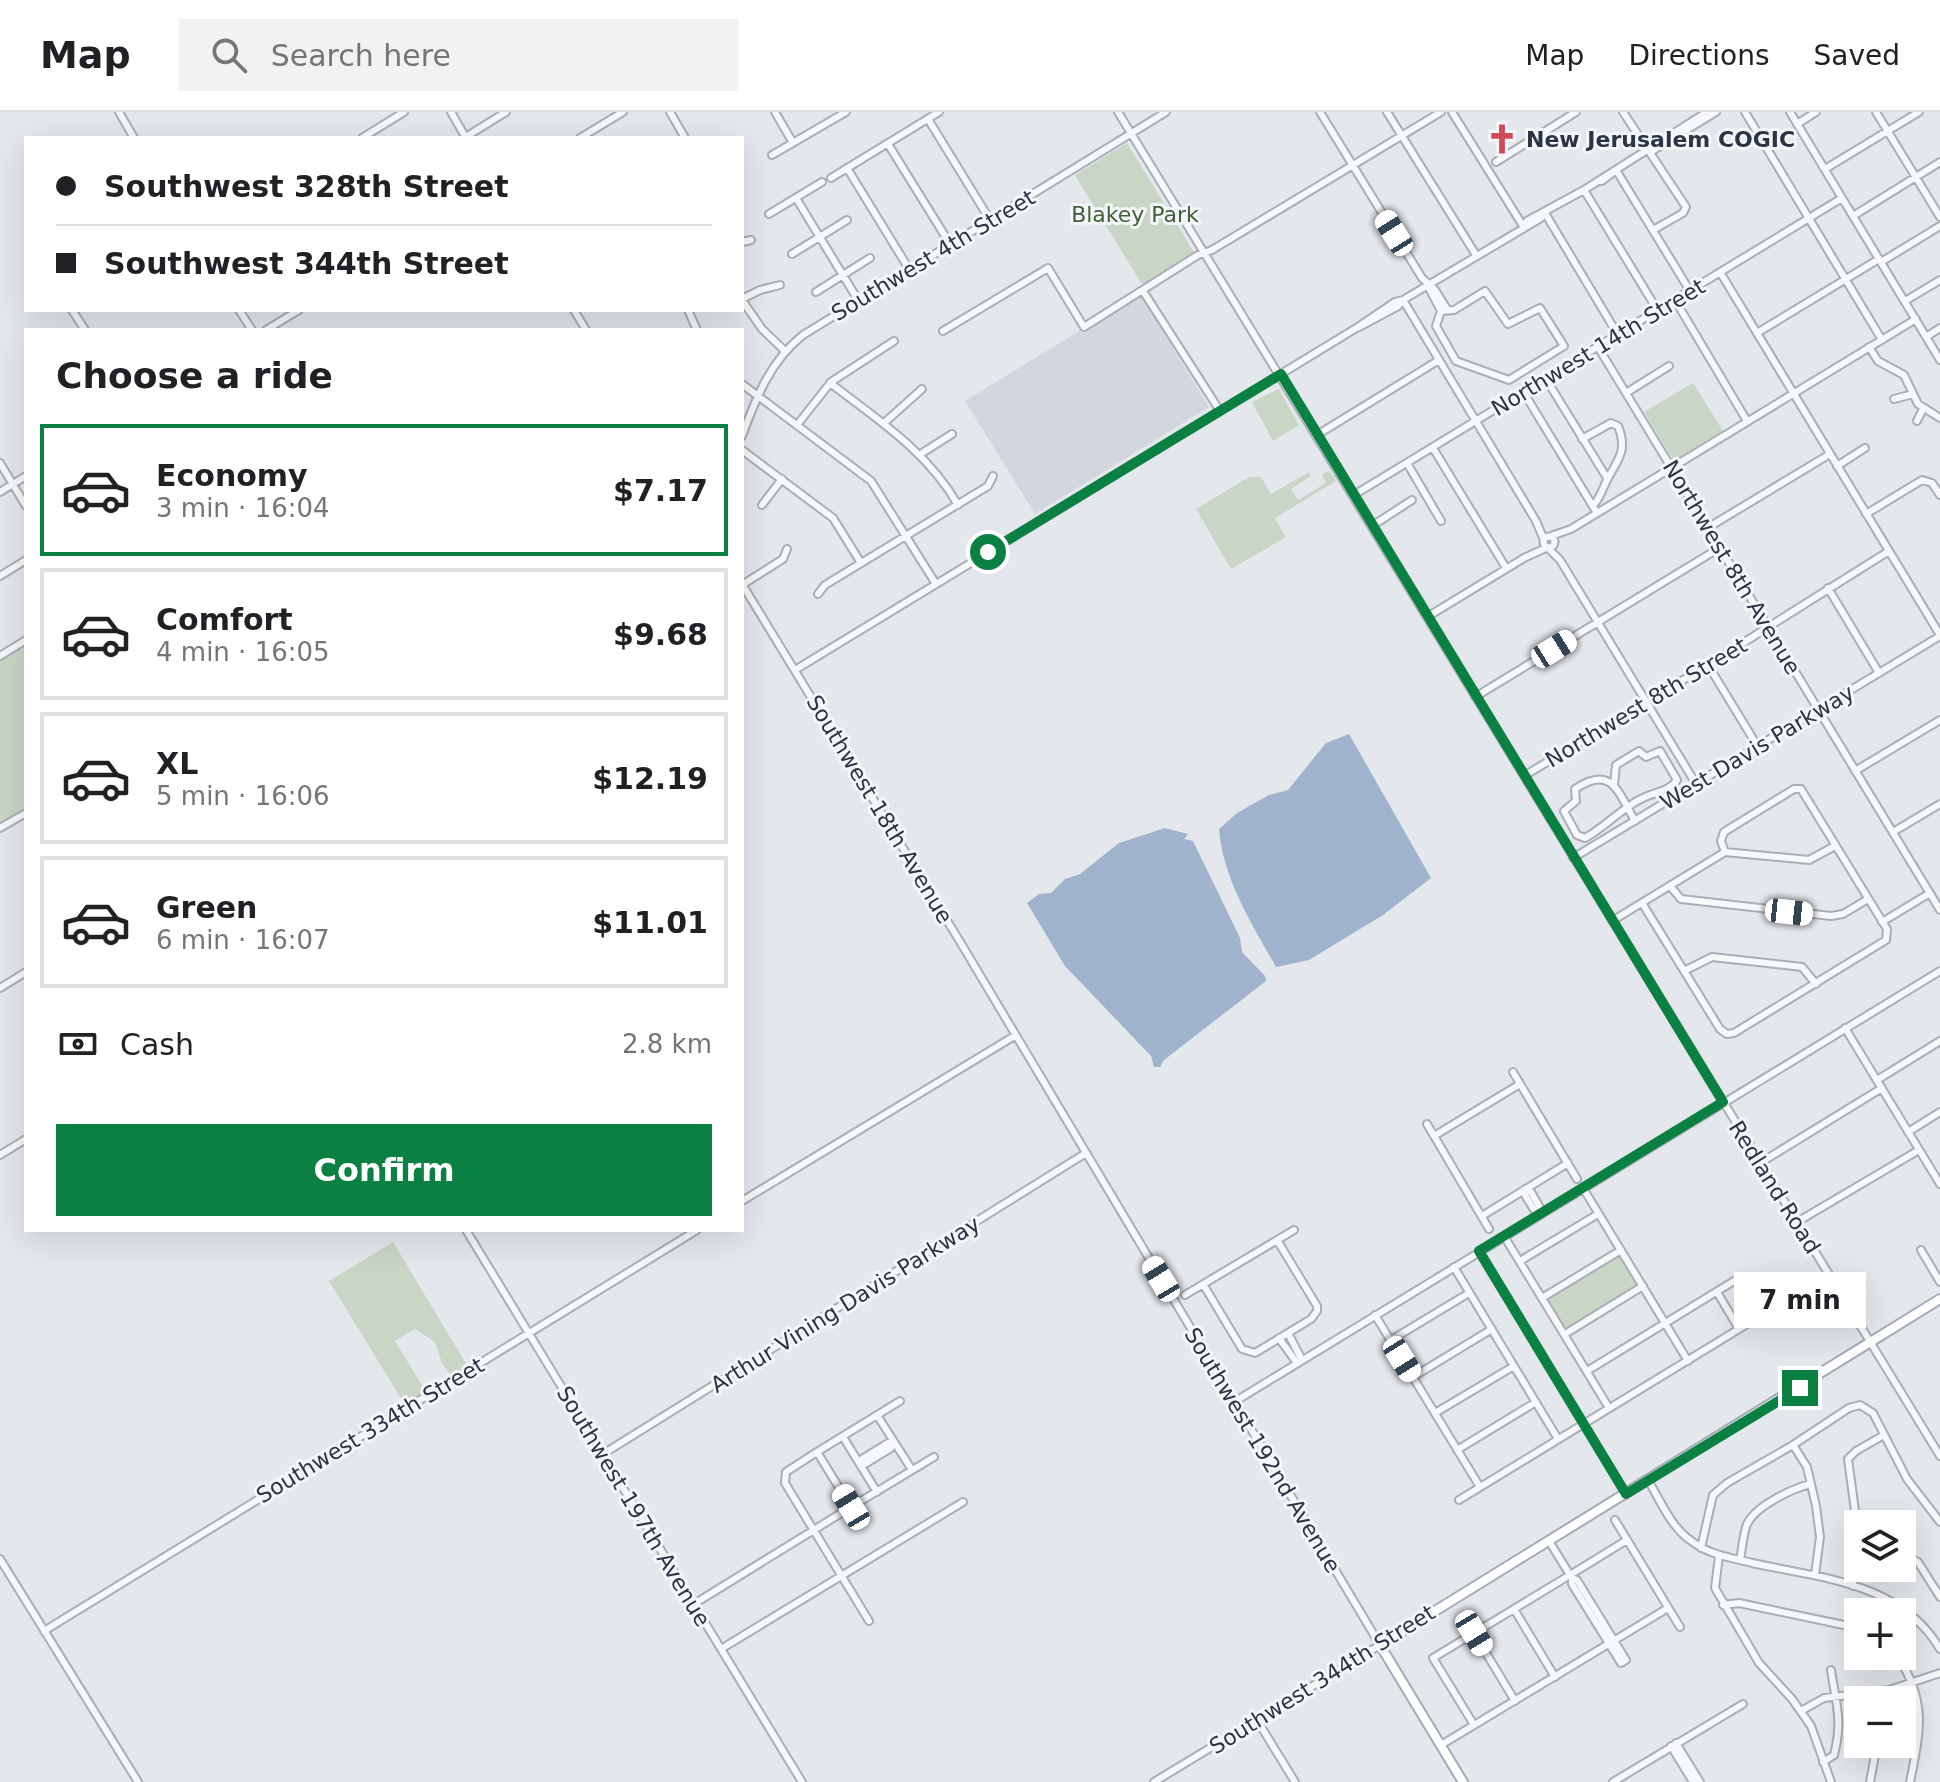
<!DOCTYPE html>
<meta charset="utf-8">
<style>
:root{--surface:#fff;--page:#f2f2f2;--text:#202124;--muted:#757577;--line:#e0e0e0;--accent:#0b8043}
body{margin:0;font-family:"DejaVu Sans",sans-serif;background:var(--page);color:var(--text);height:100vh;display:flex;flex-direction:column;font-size:30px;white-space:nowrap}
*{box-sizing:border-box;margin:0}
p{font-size:26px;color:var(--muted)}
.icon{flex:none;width:44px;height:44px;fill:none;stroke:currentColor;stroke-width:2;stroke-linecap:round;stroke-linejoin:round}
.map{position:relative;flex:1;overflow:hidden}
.sheet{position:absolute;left:24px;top:216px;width:720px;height:904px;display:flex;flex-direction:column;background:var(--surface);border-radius:0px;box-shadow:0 8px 32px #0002}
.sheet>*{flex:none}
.top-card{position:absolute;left:24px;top:24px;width:720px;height:176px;border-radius:0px;box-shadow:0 8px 32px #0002;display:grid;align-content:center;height:176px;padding:0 32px;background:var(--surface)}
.fabs{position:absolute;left:1844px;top:1398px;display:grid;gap:16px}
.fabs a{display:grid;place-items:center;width:72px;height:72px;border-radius:0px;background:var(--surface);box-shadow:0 8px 32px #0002;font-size:40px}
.end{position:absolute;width:36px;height:36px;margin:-18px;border:10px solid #0b8043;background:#fff;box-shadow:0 0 0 4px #fff}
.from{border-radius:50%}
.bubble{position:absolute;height:56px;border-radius:0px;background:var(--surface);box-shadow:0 8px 32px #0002;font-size:26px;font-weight:700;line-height:56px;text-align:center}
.car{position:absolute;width:24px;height:48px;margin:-24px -12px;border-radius:10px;box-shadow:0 0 6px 2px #0007;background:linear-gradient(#fff 24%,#345 0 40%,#fff 0 76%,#345 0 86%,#fff 0)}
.top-card b{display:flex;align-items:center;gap:28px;height:76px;font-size:30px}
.top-card b+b{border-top:2px solid var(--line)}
.top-card i{width:20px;height:20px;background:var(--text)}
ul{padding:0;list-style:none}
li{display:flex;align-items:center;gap:24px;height:132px;margin:0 16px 12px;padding:0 16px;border:4px solid var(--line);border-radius:0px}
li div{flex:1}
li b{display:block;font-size:30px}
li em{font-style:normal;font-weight:700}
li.active{border-color:var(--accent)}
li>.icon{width:72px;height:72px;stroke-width:1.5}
h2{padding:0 32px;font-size:36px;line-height:96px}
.pay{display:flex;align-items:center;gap:20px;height:88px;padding:0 32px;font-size:30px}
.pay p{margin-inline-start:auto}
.button{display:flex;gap:16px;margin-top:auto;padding:16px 32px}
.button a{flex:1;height:92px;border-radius:0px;background:var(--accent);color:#fff;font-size:32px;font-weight:700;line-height:92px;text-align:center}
header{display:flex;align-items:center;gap:48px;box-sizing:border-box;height:112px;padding:0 40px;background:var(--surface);border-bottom:2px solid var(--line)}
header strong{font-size:38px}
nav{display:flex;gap:44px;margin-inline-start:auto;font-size:28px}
.search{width:560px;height:72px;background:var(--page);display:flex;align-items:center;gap:20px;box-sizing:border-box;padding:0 28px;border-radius:0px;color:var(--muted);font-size:30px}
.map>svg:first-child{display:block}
.built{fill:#d2d6de}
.green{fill:#c9d6c5}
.water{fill:#9fb4cc}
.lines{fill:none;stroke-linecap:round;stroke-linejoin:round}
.minor-casing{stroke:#a9aeb7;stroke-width:10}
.major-casing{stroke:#a3abb8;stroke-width:12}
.minor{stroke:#f7f8fa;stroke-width:6}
.major{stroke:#fff;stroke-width:8}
.route{stroke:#0b8043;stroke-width:10}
.labels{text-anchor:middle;stroke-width:6;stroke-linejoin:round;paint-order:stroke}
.poi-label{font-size:22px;font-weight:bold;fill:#2b3445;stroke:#f4f6f9;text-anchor:start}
.park-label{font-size:22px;fill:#3f6138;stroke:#f4f6f9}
.street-label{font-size:22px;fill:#2b3445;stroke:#f4f6f9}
</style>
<header>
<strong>Map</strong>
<div class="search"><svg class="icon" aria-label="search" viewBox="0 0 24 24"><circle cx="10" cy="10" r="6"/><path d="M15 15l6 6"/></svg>Search here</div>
<nav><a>Map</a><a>Directions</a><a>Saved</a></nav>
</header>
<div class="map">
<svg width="1940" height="1670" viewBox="0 0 1940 1670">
<rect width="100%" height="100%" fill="#e4e7ec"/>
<!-- built -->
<path class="built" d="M1140 182 1209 295 1035 402 965 289Z"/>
<!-- green -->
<path class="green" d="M1127 31 1195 142 1143 174 1075 63Z
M1693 271 1723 319 1674 349 1644 300Z
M1279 277 1299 313 1273 329 1252 290Z
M1329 359 1336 369 1275 406 1286 425 1231 457 1196 397 1249 365H1261L1271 382 1309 360 1311 364 1291 377 1298 388 1326 371 1322 363Z
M26 529V698L0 714V545Z
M393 1130 468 1255 452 1265 442 1251 435 1230 415 1217 395 1229 426 1280 405 1293 329 1169Z
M1614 1145 1623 1147 1636 1169V1174L1571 1215H1563L1549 1192V1186Z"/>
<!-- water -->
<path class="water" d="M1349 622 1431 766 1383 803 1309 848 1276 855C1252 812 1223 767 1219 717L1237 701 1269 683 1288 678 1326 631Z
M1165 716 1188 722 1184 727 1193 729 1240 826 1242 840 1265 864 1266 869 1164 948 1160 955H1154L1151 944 1065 854 1027 791 1039 782 1051 781 1065 767 1080 762 1119 731Z"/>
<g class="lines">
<!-- minor casing -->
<g class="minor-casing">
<path id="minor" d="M119 0 134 26
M451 0 466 26
M670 0 685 26
M775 0 793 31
M1118 0 1940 1344
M1320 0 1422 166 1435 178 1447 197
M1387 0 1476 143
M1452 0 1523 114
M1623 0 1686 95 1683 101 1653 118
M1745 0 1882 228
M1790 0 1940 248
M1876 0 1940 105
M928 7 990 108
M1797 12 1816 0
M362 26 404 0
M464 26 506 0
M580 26 623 0
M888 32 950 132
M1648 39H1652L1716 0
M772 43 846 0
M1496 50 1576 0
M847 56 909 157
M1825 57 1919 0
M1616 58 1690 179
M831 66 939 0
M1598 69H1602L1616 58
M1584 78 1658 199
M796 86 858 188
M1545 101 1618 223
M769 102 822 70
M1853 104 1940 50
M1523 114 1527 109 1584 78 1707 0
M742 130 751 128
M792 142 847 108
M1881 150 1940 114
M1720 160 1940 523
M1427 172 1441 199
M1143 179 1220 299
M1485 179 1508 212 1540 196 1564 234 1509 268 1456 249 1436 214 1441 199 1454 198Z
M816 180 870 146
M742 187 760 178 780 173
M742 188 762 217 785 239
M1403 188 1536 409 1544 428
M1675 188 1747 309
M1905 189 1940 168
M72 198 85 218
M239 198 252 218
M574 198 586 218
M688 198 697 218
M1359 215 1398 194 1403 188
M266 218 299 198
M943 219 1048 156 1084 215 1198 143 1212 138 1441 0
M1757 221 1879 147
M1926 225 1940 216
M1598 235 1940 798
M1869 235 1878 249 1904 263 1918 292 1940 306
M1546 267 1607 366
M830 271C877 307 928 340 958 393
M742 272 871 369 936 472
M1524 281 1597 401
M1626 281 1669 254
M1894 287 1913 282
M1917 309 1923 297
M884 311 922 277
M797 313 831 270 894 229
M1317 323 1439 248
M742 324C756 286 770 249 803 223L1166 0
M1582 327 1611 311 1618 314C1627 336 1620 346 1609 364 1603 375 1601 385 1593 394
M1433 336 1506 456
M742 338 833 406 861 451
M919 343 952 322
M0 351 26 394
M1407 351 1441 409
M1837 354 1865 336
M0 380 26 364
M1354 383 1842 86
M762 393 782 367
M1866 402 1922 368 1932 371 1940 383
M1372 414 1412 388
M1709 415 1830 342
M1551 424 1571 417 1916 207
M1543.5 430a5.5 5.5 0 1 1 11 0a5.5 5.5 0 1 1-11 0Z
M1548 436 1560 448 1696 672
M0 464 26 448
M742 472 959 828 1380 1533 1154 1670
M742 473 783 447 787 437
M1828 476 1879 561
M818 482 825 473 988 374 993 364
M1427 505 1524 446 1548 435
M0 544 26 528
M1708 553 1758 635
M795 558 1358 215 1395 190 1403 188 1541 106 1545 101
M1475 585 1721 435
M1855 659 1940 608
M1524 664 1708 553 1889 439
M1614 673 1616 653 1639 639 1646 645 1660 639 1677 668C1670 678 1661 679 1650 683 1625 692 1607 714 1585 726L1577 723 1564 699 1576 689 1575 677C1612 652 1618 680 1635 709
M0 716 26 701
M1893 720 1940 692
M1725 740 1809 748 1835 734
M1573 746 1940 524
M1670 774 1681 787 1831 804 1843 802 1868 787
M1642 791 1720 917 1727 922 1734 921 1886 828 1887 817 1801 677H1794L1724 720 1721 729 1725 740
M1612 809 1725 740
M1882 810 1930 781
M1684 859 1712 845 1802 855 1816 872
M0 876 26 860
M1845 916 1940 1072
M1513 960 1577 1067
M1877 968 1940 929
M1427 1012 1489 1117
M1908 1020 1940 1000
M1434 1024 1520 972
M0 1043 26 1027
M1760 1051 1882 976
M1583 1076 1688 1249
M742 1089 1016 923
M1482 1104 1568 1051
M1538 1104 1525 1083V1077L1531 1080 1543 1101
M1797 1110 1919 1038
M466 1118 802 1670
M1504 1124 1609 1296
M1921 1138 1940 1170
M1479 1139 1626 1382
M1520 1149 1598 1102
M1454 1155 1558 1327
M1203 1172 1242 1237 1255 1241 1311 1207 1317 1199V1194L1277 1128
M1717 1180 1739 1217
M1185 1183 1294 1118
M1542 1186 1621 1138
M1375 1203 1480 1375
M1288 1221 1302 1248
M1565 1222 1643 1174
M1279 1226 1297 1251
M1391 1228 1469 1181
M1587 1259 1734 1169
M1413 1265 1492 1217
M900 1289 817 1340 851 1395 934 1345
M1234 1290 1940 859
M1435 1301 1514 1254
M877 1303 912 1358
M843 1325 877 1380
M1793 1333 1807 1355 1816 1394 1820 1425 1815 1463
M1457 1338 1536 1290
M817 1340 786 1360 785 1371 869 1509
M603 1342 1086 1041
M862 1350 865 1352 891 1336 894 1331
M860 1351 862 1347 888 1331 892 1332
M1648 1368C1660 1388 1671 1415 1690 1428 1709 1443 1729 1445 1752 1451 1820 1466 1901 1470 1940 1537
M1459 1388 1757 1206
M1615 1408 1680 1515
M1858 1421 1848 1347 1856 1339 1884 1323
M1701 1436 1713 1383 1727 1371 1793 1333 1849 1296 1860 1293 1873 1301 1907 1367 1940 1410
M1902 1442 1918 1450 1940 1485
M1719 1444 1715 1476 1759 1551 1792 1587 1811 1614 1831 1670
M0 1447 138 1670
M1740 1448C1742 1437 1743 1425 1746 1415 1752 1395 1792 1377 1810 1372
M1572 1466 1577 1468 1626 1548 1621 1551 1572 1472Z
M1572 1466 1570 1463 1627 1428
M1853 1474 1858 1434
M694 1492 851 1395
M1723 1493 1739 1491 1858 1516
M1514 1497 1555 1565
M44 1519 697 1118
M1474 1521 1515 1589
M721 1537 963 1390
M1897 1544C1928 1589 1920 1620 1910 1670
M1801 1599 1824 1586 1889 1578 1940 1561
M1257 1608 1295 1670
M1474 1613 1433 1546 1570 1463 1549 1429
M1676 1631 1700 1670
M1441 1633 1668 1496
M1671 1634 1693 1670
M1823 1650 1834 1643C1843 1608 1836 1592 1831 1558
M1613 1670 1743 1592
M1870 1670 1877 1632"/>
</g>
<!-- major casing -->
<g class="major-casing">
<path id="major" d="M1463 1670 1380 1533 1940 1187"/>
</g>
<!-- minor -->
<use href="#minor" class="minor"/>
<!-- major -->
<use href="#major" class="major"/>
</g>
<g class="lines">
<!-- route -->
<path class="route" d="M988 440 1281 262 1723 990 1479 1139 1626 1382 1800 1276"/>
</g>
<!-- icons -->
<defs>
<g id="church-bare" transform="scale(2.4)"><path d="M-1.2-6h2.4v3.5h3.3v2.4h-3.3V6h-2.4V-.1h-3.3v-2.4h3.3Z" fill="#d1495b" stroke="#f4f6f9" stroke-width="2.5" paint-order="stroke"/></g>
</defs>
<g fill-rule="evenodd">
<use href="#church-bare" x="1502" y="27"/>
</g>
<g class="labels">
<!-- poi labels -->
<g class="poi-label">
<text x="1526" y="35">New Jerusalem COGIC</text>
</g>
<!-- park labels -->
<g class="park-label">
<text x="1135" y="110">Blakey Park</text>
</g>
<!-- street labels -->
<g class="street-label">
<text transform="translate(933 143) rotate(-31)" y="8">Southwest 4th Street</text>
<text transform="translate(1598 235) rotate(-31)" y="8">Northwest 14th Street</text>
<text transform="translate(1732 455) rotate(59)" y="8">Northwest 8th Avenue</text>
<text transform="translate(1646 590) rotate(-31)" y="8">Northwest 8th Street</text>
<text transform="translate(1757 635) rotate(-31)" y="8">West Davis Parkway</text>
<text transform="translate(880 697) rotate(59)" y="8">Southwest 18th Avenue</text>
<text transform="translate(1775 1075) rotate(58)" y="8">Redland Road</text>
<text transform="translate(845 1192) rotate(-32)" y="8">Arthur Vining Davis Parkway</text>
<text transform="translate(370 1318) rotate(-31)" y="8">Southwest 334th Street</text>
<text transform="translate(1263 1338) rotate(59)" y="8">Southwest 192nd Avenue</text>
<text transform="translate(634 1394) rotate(59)" y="8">Southwest 197th Avenue</text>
<text transform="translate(1322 1567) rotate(-32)" y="8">Southwest 344th Street</text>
</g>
</g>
</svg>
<div class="fabs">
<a><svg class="icon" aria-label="layers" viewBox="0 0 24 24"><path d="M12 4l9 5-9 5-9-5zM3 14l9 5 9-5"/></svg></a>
<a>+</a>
<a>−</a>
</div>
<i class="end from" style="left:988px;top:440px"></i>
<i class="end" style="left:1800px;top:1276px"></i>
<div class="bubble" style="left:1734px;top:1160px;width:132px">7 min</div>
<i class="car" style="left:1394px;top:121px;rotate:328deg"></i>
<i class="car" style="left:1554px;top:537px;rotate:58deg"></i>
<i class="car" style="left:1789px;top:800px;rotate:96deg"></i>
<i class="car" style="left:1161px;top:1167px;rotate:329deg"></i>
<i class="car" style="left:1402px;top:1247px;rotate:148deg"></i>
<i class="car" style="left:851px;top:1395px;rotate:329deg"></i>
<i class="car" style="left:1474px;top:1521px;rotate:149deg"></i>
<div class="top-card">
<b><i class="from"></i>Southwest 328th Street</b>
<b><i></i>Southwest 344th Street</b>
</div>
<section class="sheet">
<h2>Choose a ride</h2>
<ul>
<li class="active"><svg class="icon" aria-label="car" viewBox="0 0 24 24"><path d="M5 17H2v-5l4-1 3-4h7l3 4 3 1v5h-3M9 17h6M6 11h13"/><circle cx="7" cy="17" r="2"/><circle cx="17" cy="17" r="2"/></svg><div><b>Economy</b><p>3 min · 16:04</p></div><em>$7.17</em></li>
<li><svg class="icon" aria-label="car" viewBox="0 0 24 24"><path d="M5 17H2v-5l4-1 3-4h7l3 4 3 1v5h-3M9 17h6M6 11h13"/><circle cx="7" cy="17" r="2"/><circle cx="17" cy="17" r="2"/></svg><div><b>Comfort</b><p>4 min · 16:05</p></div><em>$9.68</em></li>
<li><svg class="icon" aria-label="car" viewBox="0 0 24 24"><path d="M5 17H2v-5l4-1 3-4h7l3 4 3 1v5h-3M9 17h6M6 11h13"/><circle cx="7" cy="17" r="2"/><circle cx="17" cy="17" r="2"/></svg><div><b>XL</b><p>5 min · 16:06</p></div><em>$12.19</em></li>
<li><svg class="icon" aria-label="car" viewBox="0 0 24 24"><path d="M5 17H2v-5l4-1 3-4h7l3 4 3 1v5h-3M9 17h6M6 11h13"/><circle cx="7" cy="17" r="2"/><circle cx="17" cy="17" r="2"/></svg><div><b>Green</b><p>6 min · 16:07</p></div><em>$11.01</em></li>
</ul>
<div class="pay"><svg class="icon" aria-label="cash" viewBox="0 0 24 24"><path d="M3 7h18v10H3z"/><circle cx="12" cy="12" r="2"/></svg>Cash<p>2.8 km</p></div>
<div class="button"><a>Confirm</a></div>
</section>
</div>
